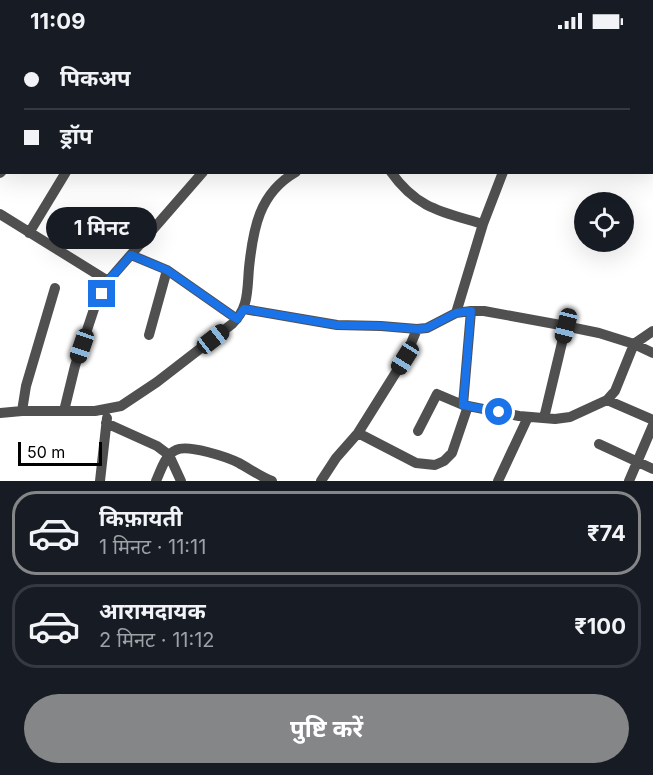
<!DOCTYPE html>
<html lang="hi">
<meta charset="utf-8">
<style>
:root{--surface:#171b24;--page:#242831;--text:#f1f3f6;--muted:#9ea1a6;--line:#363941;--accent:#858687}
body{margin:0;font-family:Inter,"Noto Sans Devanagari",sans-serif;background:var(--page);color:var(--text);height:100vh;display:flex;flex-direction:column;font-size:22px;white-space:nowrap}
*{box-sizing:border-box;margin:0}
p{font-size:20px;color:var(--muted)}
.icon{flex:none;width:33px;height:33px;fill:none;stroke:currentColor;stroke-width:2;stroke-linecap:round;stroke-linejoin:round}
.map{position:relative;height:439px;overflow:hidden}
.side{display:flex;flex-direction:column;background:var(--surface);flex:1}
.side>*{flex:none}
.top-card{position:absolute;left:0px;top:0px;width:654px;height:132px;box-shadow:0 6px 24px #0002;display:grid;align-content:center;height:132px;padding:0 24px;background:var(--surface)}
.fabs{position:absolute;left:574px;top:150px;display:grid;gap:12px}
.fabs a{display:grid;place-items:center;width:60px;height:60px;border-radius:50%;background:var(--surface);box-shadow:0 6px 24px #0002;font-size:30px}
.scale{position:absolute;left:18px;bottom:15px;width:84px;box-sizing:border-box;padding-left:6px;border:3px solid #000;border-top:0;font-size:16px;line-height:21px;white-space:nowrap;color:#000;-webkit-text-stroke:4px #fff;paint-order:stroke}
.end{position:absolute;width:27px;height:27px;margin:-14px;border:8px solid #1a73e8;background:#fff;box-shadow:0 0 0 3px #fff}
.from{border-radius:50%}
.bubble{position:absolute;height:42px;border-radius:21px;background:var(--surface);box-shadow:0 6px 24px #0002;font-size:20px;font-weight:700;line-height:42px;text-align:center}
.car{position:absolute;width:18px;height:36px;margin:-18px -9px;border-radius:8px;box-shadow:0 0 4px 2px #0007;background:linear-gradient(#222 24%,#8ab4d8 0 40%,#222 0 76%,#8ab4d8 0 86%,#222 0)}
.top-card b{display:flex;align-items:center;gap:21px;height:57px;font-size:22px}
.top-card b+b{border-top:2px solid var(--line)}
.top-card i{width:15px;height:15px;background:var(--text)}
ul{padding:10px 0 0;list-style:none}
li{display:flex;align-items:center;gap:18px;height:84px;margin:0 12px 9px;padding:0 12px;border:3px solid var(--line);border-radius:24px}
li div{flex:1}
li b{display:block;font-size:22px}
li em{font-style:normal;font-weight:700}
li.selected{border-color:var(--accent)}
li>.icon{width:54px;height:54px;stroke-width:1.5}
.primary-button{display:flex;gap:12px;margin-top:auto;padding:12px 24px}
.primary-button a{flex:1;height:69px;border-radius:36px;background:var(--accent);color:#fff;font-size:24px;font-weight:700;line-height:69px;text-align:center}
.status{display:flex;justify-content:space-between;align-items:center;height:42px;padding:0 30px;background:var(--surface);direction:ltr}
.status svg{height:16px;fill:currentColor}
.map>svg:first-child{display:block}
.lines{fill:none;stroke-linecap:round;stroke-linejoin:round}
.lane{stroke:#505050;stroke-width:5}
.street{stroke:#505050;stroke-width:10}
.route{stroke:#1a73e8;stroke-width:8}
</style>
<div class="status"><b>11:09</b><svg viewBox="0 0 49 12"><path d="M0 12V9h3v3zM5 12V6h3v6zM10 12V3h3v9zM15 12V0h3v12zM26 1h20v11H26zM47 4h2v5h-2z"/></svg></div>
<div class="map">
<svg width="653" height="439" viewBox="0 0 653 439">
<rect width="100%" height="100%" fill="#fff"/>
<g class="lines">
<!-- lane -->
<path class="lane" d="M442 2 443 0"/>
<!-- street -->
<path class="street" d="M173 0 182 2
M272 0 273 2
M512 0 514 2
M549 2 550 0
M0 62 2 64
M391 130C417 167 443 170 483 182
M0 131 2 129
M0 172 108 239
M29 191 66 130
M131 213 167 228 237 277
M244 267 337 283 381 284 417 287 427 286 456 271 471 269H484L555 282 599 291 634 302 653 311
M456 271 483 182 503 130
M149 293 167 228
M607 358 653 378
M463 363 471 269
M22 369 26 344 55 246
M64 369 75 324 95 264 108 239 203 130
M0 371 22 369H95L121 364 157 340 232 282C249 266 247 249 249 226 253 187 259 151 296 130
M544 376 566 284
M106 381 157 404 169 413 181 439
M418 389 437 352 463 363 519 374 555 377 570 375 607 358 615 349 634 302 653 289
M358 391 416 421 435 423 444 419 452 411 468 364
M599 402 653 427
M100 439 107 376
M156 439C161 428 165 413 176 408 188 402 227 415 239 421 250 427 261 435 272 439
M321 439 336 416 358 391 405 316 417 287
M498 439 528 375
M629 439 653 383"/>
</g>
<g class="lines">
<!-- route -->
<path class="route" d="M102 252 108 239 131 213 167 228 237 277 244 267 337 283 381 284 417 287 427 286 456 271 471 269 463 363 499 370"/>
</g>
</svg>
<div class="fabs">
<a><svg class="icon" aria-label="locate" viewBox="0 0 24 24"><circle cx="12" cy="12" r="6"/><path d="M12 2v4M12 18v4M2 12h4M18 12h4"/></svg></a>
</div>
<div class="scale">50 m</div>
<i class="end from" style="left:499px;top:370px"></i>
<i class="end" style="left:102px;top:252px"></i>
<div class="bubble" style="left:46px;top:165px;width:111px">1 मिनट</div>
<i class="car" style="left:566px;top:284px;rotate:194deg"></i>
<i class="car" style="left:213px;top:297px;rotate:52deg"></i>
<i class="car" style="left:82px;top:304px;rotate:199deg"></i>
<i class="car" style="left:405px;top:316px;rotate:212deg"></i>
<div class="top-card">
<b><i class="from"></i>पिकअप</b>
<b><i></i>ड्रॉप</b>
</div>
</div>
<section class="side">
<ul>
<li class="selected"><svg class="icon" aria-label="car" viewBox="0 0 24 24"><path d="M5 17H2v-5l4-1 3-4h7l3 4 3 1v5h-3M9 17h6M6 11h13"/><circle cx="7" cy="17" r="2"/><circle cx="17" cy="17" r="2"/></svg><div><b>किफ़ायती</b><p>1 मिनट · 11:11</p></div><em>₹74</em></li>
<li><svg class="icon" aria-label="car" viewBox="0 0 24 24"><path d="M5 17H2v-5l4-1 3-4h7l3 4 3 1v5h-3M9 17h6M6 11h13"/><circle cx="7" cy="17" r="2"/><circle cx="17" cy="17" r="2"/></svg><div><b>आरामदायक</b><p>2 मिनट · 11:12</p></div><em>₹100</em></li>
</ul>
<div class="primary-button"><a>पुष्टि करें</a></div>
</section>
